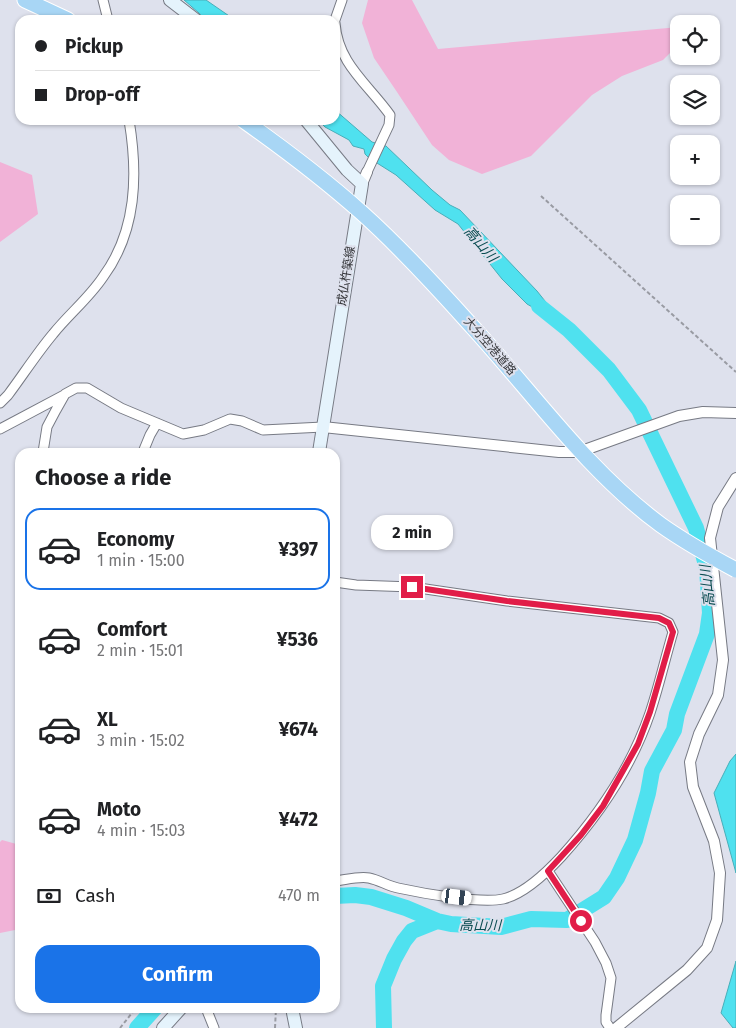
<!DOCTYPE html>
<meta charset="utf-8">
<style>
:root{--surface:#fff;--page:#f6f6f6;--text:#202124;--muted:#757577;--line:#e0e0e0;--accent:#1a73e8}
body{margin:0;font-family:"Fira Sans","Noto Sans JP",sans-serif;background:var(--page);color:var(--text);height:100vh;display:flex;flex-direction:column;font-size:19px;white-space:nowrap}
*{box-sizing:border-box;margin:0}
p{font-size:16px;color:var(--muted)}
.icon{flex:none;width:28px;height:28px;fill:none;stroke:currentColor;stroke-width:2;stroke-linecap:round;stroke-linejoin:round}
.map{position:relative;flex:1;overflow:hidden}
.side{position:absolute;left:15px;top:448px;width:325px;height:565px;display:flex;flex-direction:column;background:var(--surface);border-radius:15px;box-shadow:0 1px 4px #0004}
.side>*{flex:none}
.hud{position:absolute;left:15px;top:15px;width:325px;height:110px;border-radius:15px;box-shadow:0 1px 4px #0004;display:grid;align-content:center;height:110px;padding:0 20px;background:var(--surface)}
.controls{position:absolute;left:670px;top:15px;display:grid;gap:10px}
.controls a{display:grid;place-items:center;width:50px;height:50px;border-radius:10px;background:var(--surface);box-shadow:0 1px 4px #0004;font-size:25px}
.end{position:absolute;width:22px;height:22px;margin:-11px;border:6px solid #e11d48;background:#fff;box-shadow:0 0 0 2px #fff}
.from{border-radius:50%}
.bubble{position:absolute;height:35px;border-radius:15px;background:var(--surface);box-shadow:0 1px 4px #0004;font-size:16px;font-weight:700;line-height:35px;text-align:center}
.car{position:absolute;width:15px;height:30px;margin:-15px -8px;border-radius:6px;box-shadow:0 0 4px 1px #0007;background:linear-gradient(#fff 24%,#345 0 40%,#fff 0 76%,#345 0 86%,#fff 0)}
.hud b{display:flex;align-items:center;gap:18px;height:48px;font-size:19px}
.hud b+b{border-top:1px solid var(--line)}
.hud i{width:12px;height:12px;background:var(--text)}
ul{padding:0;list-style:none}
li{display:flex;align-items:center;gap:15px;height:82px;margin:0 10px 8px;padding:0 10px;border:2px solid transparent;border-radius:15px}
li div{flex:1}
li b{display:block;font-size:19px}
li em{font-style:normal;font-weight:700}
li.active{border-color:var(--accent)}
li>.icon{width:45px;height:45px;stroke-width:1.5}
h2{padding:0 20px;font-size:22px;line-height:60px}
.pay{display:flex;align-items:center;gap:12px;height:55px;padding:0 20px;font-size:19px}
.pay p{margin-inline-start:auto}
.button{display:flex;gap:10px;margin-top:auto;padding:10px 20px}
.button a{flex:1;height:58px;border-radius:15px;background:var(--accent);color:#fff;font-size:20px;font-weight:700;line-height:58px;text-align:center}
.map>svg:first-child{display:block}
.green{fill:#f1b2d7}
.water{fill:#4fe1ef;stroke:#48aeb9}
.lines{fill:none;stroke-linecap:round;stroke-linejoin:round}
.river{stroke:#4fe1ef;stroke-width:16}
.minor-casing{stroke:#777a84;stroke-width:11}
.tertiary-casing{stroke:#777a84;stroke-width:12}
.secondary-casing{stroke:#777a84;stroke-width:14}
.motorway-casing{stroke:#fff;stroke-width:17}
.path{stroke:#999ba3;stroke-width:2;stroke-dasharray:4 2.5;stroke-linecap:butt}
.minor{stroke:#fff;stroke-width:9}
.tertiary{stroke:#fff;stroke-width:10}
.secondary{stroke:#e5f3fc;stroke-width:12}
.motorway{stroke:#a8d6f5;stroke-width:15}
.motorway-bridge-casing{stroke:#fff;stroke-width:17;stroke-linecap:butt}
.motorway-bridge{stroke:#a8d6f5;stroke-width:15}
.route{stroke:#e11d48;stroke-width:6}
.labels{text-anchor:middle;stroke-width:4;stroke-linejoin:round;paint-order:stroke}
.street-label{font-size:12px;fill:#37383c;stroke:#dee1ed}
.water-label{font-size:14px;font-style:italic;fill:#0a4c51;stroke:#dee1ed}
</style>
<div class="map">
<svg width="736" height="1028" viewBox="0 0 736 1028">
<rect width="100%" height="100%" fill="#dee1ed"/>
<!-- green -->
<path class="green" d="M368 0H412L438 49 679 27V44L663 60 622 76 592 95 531 156 482 174 449 160 432 145 397 92 374 58 362 23Z
M0 162 32 175 38 214 0 242Z
M2 840 20 845V929L0 933V842Z"/>
<!-- water -->
<path class="water" d="M184 0H206L235 20H204L199 13Z
M335 110 372 142 386 146 432 190 450 205 460 210 537 291 565 326 527 304 502 279 458 224 435 210 396 175 369 158 365 154 364 149 353 146 349 140 325 127 318 120H335Z
M736 754V873L714 793 730 761Z
M736 961V1028H733L721 1013Z"/>
<g class="lines">
<!-- river -->
<path class="river" d="M335 896 355 895 371 897 406 908 437 921 451 924 501 927 531 919 567 920 604 897 617 878 635 840 648 793 652 771 674 730 677 714 707 634 710 613 707 569 696 528 639 410 609 370 569 330 539 306
M137 1028 155 1008
M384 1028 383 986 394 959 404 941 412 931 437 921"/>
<!-- minor casing -->
<g class="minor-casing">
<path id="minor" d="M103 0 108 20
M335 20 342 0
M335 23C338 64 368 84 390 115L389 125 367 172
M0 403 8 395C23 375 37 353 53 334 69 314 89 298 103 277 137 231 138 174 129 120
M0 429 64 395
M43 452 47 427 56 410 65 394 76 388H87L121 408 183 434 204 430 230 419 242 421 263 430 323 427
M143 452 150 435 157 423
M335 582 356 585 412 587 507 601 659 618 669 623 673 632C665 659 659 686 650 713 632 766 599 815 561 857 547 872 524 894 503 899 480 904 421 893 398 888 388 886 379 880 369 878 359 876 345 880 335 881
M548 871 595 942 606 963 611 978 606 1015V1022L610 1028
M206 1008 214 1028"/>
</g>
<!-- tertiary casing -->
<g class="tertiary-casing">
<path id="tertiary" d="M362 184 367 172
M323 427 559 452H579L679 416 703 412 736 413
M616 1028 687 970 707 948 717 920 720 873 714 841 693 787 690 762 699 734 718 695 723 660 710 538 718 507 736 478"/>
</g>
<!-- secondary casing -->
<g class="secondary-casing">
<path id="secondary" d="M170 0 196 20
M306 120 347 170 362 184 319 452
M292 1008 296 1028
M163 1028 181 1008"/>
</g>
<!-- motorway casing -->
<g class="motorway-casing">
<path id="motorway" d="M25 0 68 20"/>
</g>
<!-- path -->
<path class="path" d="M541 196 736 372
M120 1028 136 1008
M275 1028 276 1008"/>
<!-- minor -->
<use href="#minor" class="minor"/>
<!-- tertiary -->
<use href="#tertiary" class="tertiary"/>
<!-- secondary -->
<use href="#secondary" class="secondary"/>
<!-- motorway -->
<use href="#motorway" class="motorway"/>
<!-- motorway-bridge casing -->
<g class="motorway-bridge-casing">
<path id="motorway-bridge" d="M243 120C284 149 325 180 362 213 400 247 434 284 468 322 531 390 586 470 661 525 685 542 710 556 736 570"/>
</g>
<!-- motorway-bridge -->
<use href="#motorway-bridge" class="motorway-bridge"/>
</g>
<g class="lines">
<!-- route -->
<path class="route" d="M412 587 507 601 659 618 669 623 673 632 650 712 638 744 603 806 581 835 548 871 581 921"/>
</g>
<g class="labels">
<!-- street labels -->
<g class="street-label">
<text transform="translate(346 276) rotate(-81)" y="4">成仏杵築線</text>
<text transform="translate(490 346) rotate(49)" y="4">大分空港道路</text>
</g>
<!-- water labels -->
<g class="water-label">
<text transform="translate(481 244) rotate(49)" y="5">高山川</text>
<text transform="translate(707 586) rotate(-96)" y="5">高山川</text>
<text transform="translate(480 925) rotate(1)" y="5">高山川</text>
</g>
</g>
</svg>
<div class="controls">
<a><svg class="icon" aria-label="locate" viewBox="0 0 24 24"><circle cx="12" cy="12" r="6"/><path d="M12 2v4M12 18v4M2 12h4M18 12h4"/></svg></a>
<a><svg class="icon" aria-label="layers" viewBox="0 0 24 24"><path d="M12 4l9 5-9 5-9-5zM3 14l9 5 9-5"/></svg></a>
<a>+</a>
<a>−</a>
</div>
<i class="end from" style="left:581px;top:921px"></i>
<i class="end" style="left:412px;top:587px"></i>
<div class="bubble" style="left:371px;top:515px;width:82px">2 min</div>
<i class="car" style="left:457px;top:897px;rotate:97deg"></i>
<div class="hud">
<b><i class="from"></i>Pickup</b>
<b><i></i>Drop-off</b>
</div>
<section class="side">
<h2>Choose a ride</h2>
<ul>
<li class="active"><svg class="icon" aria-label="car" viewBox="0 0 24 24"><path d="M5 17H2v-5l4-1 3-4h7l3 4 3 1v5h-3M9 17h6M6 11h13"/><circle cx="7" cy="17" r="2"/><circle cx="17" cy="17" r="2"/></svg><div><b>Economy</b><p>1 min · 15:00</p></div><em>¥397</em></li>
<li><svg class="icon" aria-label="car" viewBox="0 0 24 24"><path d="M5 17H2v-5l4-1 3-4h7l3 4 3 1v5h-3M9 17h6M6 11h13"/><circle cx="7" cy="17" r="2"/><circle cx="17" cy="17" r="2"/></svg><div><b>Comfort</b><p>2 min · 15:01</p></div><em>¥536</em></li>
<li><svg class="icon" aria-label="car" viewBox="0 0 24 24"><path d="M5 17H2v-5l4-1 3-4h7l3 4 3 1v5h-3M9 17h6M6 11h13"/><circle cx="7" cy="17" r="2"/><circle cx="17" cy="17" r="2"/></svg><div><b>XL</b><p>3 min · 15:02</p></div><em>¥674</em></li>
<li><svg class="icon" aria-label="car" viewBox="0 0 24 24"><path d="M5 17H2v-5l4-1 3-4h7l3 4 3 1v5h-3M9 17h6M6 11h13"/><circle cx="7" cy="17" r="2"/><circle cx="17" cy="17" r="2"/></svg><div><b>Moto</b><p>4 min · 15:03</p></div><em>¥472</em></li>
</ul>
<div class="pay"><svg class="icon" aria-label="cash" viewBox="0 0 24 24"><path d="M3 7h18v10H3z"/><circle cx="12" cy="12" r="2"/></svg>Cash<p>470 m</p></div>
<div class="button"><a>Confirm</a></div>
</section>
</div>
